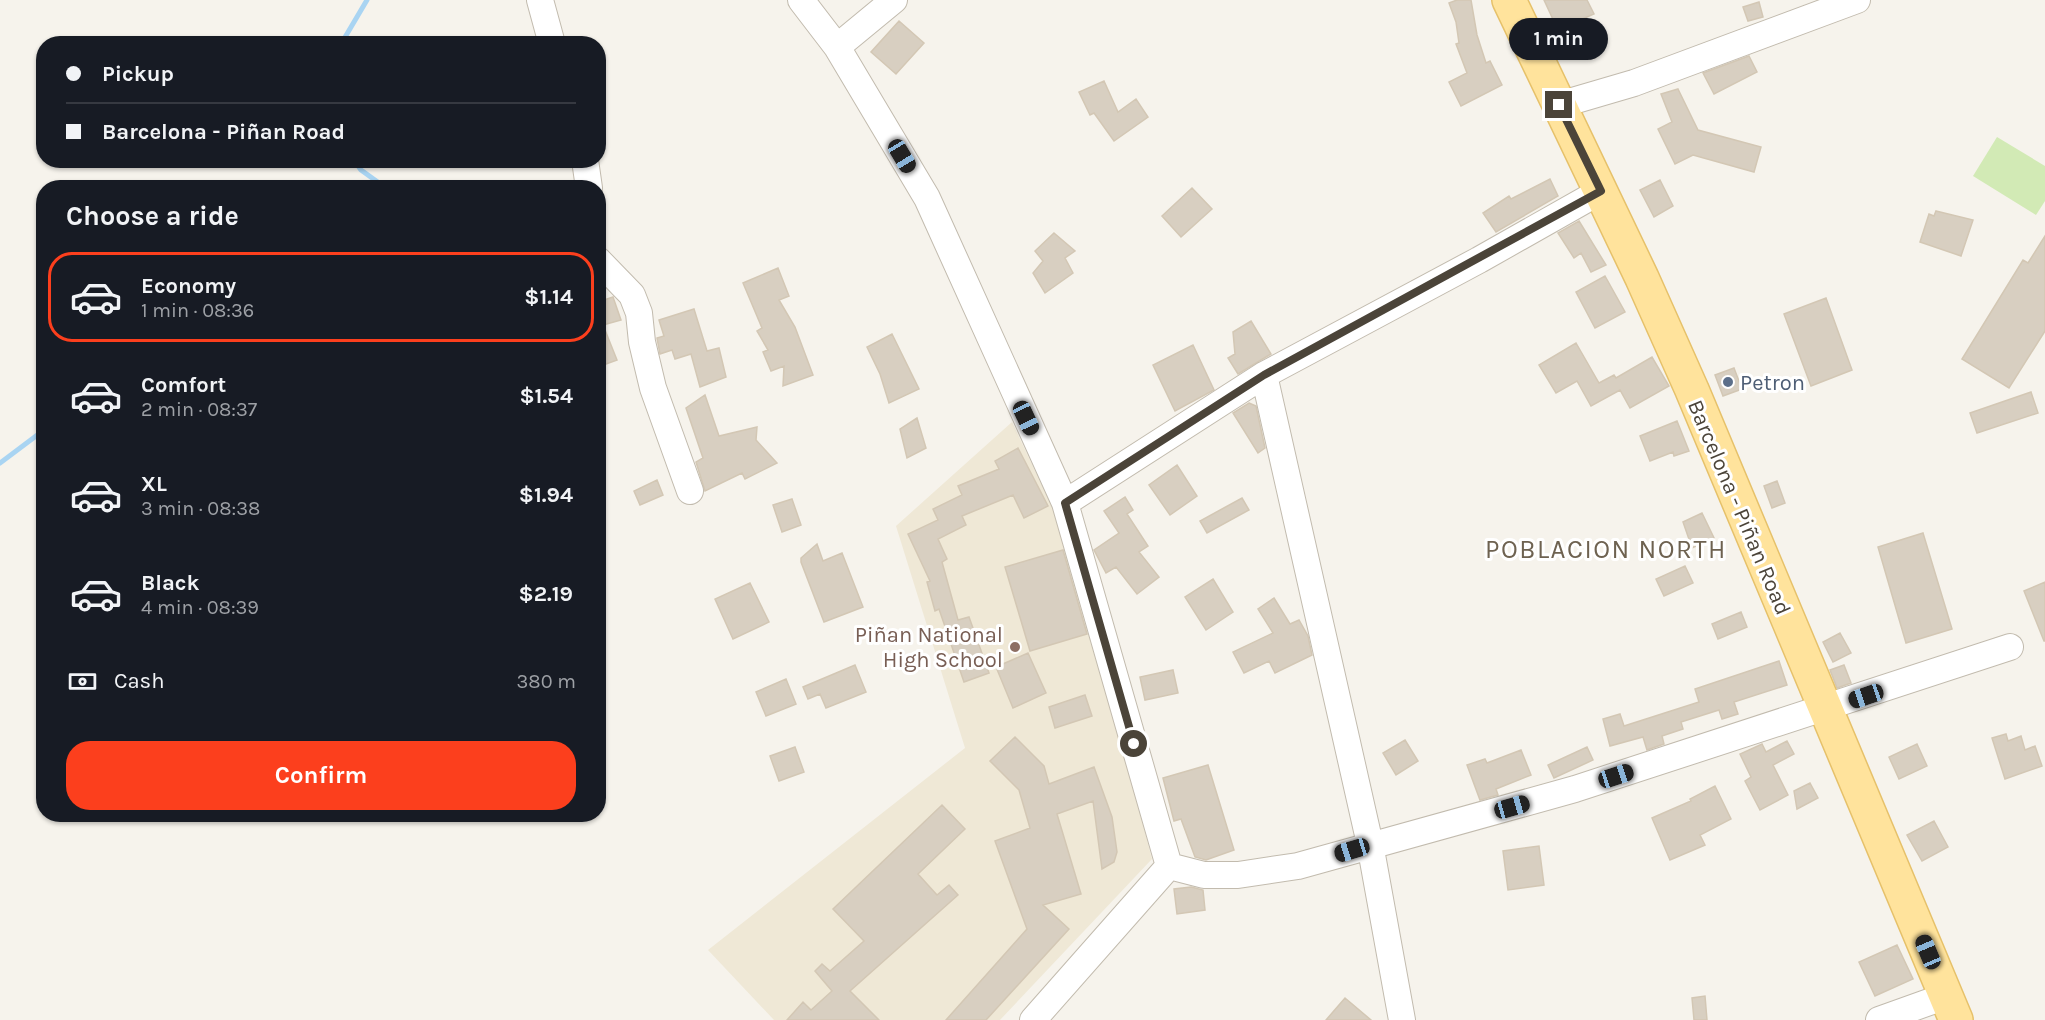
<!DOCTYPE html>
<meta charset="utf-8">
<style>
:root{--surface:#171b24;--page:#242831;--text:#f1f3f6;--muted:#9ea1a6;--line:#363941;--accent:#fc3f1d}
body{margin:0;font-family:Karla,sans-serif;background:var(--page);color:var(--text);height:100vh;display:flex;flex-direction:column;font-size:22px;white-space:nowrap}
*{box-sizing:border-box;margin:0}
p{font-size:20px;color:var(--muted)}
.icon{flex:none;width:33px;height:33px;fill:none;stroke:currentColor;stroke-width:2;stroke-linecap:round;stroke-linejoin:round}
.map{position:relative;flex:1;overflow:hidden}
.sheet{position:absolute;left:36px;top:180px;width:570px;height:642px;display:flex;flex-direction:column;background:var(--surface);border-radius:24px;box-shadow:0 2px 4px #0004}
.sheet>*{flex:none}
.hud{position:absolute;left:36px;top:36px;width:570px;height:132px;border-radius:24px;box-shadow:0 2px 4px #0004;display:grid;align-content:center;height:132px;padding:0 30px;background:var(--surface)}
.end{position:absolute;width:27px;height:27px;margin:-14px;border:8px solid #4b4439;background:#fff;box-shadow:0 0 0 3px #fff}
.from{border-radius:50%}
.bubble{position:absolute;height:42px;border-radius:21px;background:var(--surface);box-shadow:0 2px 4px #0004;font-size:20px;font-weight:700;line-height:42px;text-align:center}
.car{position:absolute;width:18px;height:36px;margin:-18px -9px;border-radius:8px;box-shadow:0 0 4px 2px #0007;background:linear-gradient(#222 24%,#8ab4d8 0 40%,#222 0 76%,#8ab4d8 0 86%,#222 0)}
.hud b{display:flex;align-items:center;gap:21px;height:57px;font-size:22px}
.hud b+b{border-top:2px solid var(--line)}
.hud i{width:15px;height:15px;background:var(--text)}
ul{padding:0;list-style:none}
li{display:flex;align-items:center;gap:18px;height:90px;margin:0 12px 9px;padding:0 18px;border:3px solid transparent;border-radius:24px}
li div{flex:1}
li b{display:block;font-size:22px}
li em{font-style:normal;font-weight:700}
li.on{border-color:var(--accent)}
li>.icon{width:54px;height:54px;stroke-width:1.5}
h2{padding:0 30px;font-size:27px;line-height:72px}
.pay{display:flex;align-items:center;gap:15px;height:66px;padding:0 30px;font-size:22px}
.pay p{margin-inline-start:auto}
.cta{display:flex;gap:12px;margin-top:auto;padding:12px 30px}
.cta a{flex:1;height:69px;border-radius:24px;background:var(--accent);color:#fff;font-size:24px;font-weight:700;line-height:69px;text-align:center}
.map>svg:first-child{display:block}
.education{fill:#efe8d6}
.green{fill:#d2eab5}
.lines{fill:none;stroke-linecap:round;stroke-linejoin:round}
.stream{stroke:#a9d4f2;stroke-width:5}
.building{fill:#d8cfc1;stroke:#d3c7b4;stroke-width:1.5}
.minor-casing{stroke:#c2bbae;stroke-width:28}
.major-casing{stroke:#e6c16a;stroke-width:36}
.minor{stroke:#fff;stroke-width:26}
.major{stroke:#ffe39c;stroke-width:33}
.route{stroke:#4b4439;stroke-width:8}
.service-dot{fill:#5c6f8a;stroke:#fff;stroke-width:2}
.education-dot{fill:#8d6e63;stroke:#fff;stroke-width:2}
.labels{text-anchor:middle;stroke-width:6;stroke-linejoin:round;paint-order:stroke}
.service-label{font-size:22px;fill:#4e5e75;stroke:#fff;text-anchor:start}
.street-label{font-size:22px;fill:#4b4439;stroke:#fff}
.education-label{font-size:22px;fill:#785e54;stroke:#fff;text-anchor:end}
.quarter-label{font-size:26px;letter-spacing:1.5px;fill:#6e6250;stroke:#fff}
</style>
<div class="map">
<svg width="2045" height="1020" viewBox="0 0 2045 1020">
<rect width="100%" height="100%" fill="#f6f3ec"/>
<!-- education -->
<path class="education" d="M1012 422 1071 547 1152 859 1000 1020H774L708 950 965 748 896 526Z"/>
<!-- green -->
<path class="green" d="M1997 137 2045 166V201L2036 215 1973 176Z"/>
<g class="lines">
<!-- stream -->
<path class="stream" d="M341 44 367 0
M354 160 361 170 386 188
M0 463 44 430"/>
</g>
<!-- building -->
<path class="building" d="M1457 0H1471L1477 35 1486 63 1490 61 1502 85 1461 106 1449 82 1467 73 1456 44 1459 43 1456 22 1449 3Z
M1544 0H1587L1594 14 1578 21 1582 32 1563 41Z
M1759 2 1763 17 1748 21 1743 7Z
M899 21 924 43 896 74 871 52Z
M1749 56 1757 72 1714 94 1703 73Z
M1104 81 1118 112 1136 99 1148 117 1114 141 1094 113 1090 115 1079 92Z
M1678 89 1698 130 1761 147 1754 172 1693 155 1675 164 1658 129 1672 122 1661 94Z
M1550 179 1558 196 1496 232 1483 213 1509 196 1511 199Z
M1660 180 1673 206 1654 217 1640 190Z
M1192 188 1212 209 1181 237 1162 216Z
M1936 211 1973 220 1961 256 1920 242 1929 214 1934 216Z
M1579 221 1606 265 1591 272 1581 253 1574 258 1558 233Z
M1054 233 1075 251 1065 258 1073 273 1045 293 1033 273 1043 261 1035 251Z
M2045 236V331L2009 388 1962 359 2023 260 2028 263Z
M778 268 789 296 779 300 795 327 813 375 783 386 784 366 771 371 763 352 768 350 757 331 762 328 743 283Z
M1605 276 1625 312 1595 328 1576 292Z
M613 297 621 320 603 325 617 360 598 367V302Z
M1826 298 1852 370 1811 386 1784 314Z
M694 309 707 351 719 348 726 377 700 387 691 354 675 359 672 350 660 354 657 338 664 336 659 320Z
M1251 321 1271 354 1238 374 1228 358 1235 354 1233 332Z
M892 334 919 389 889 403 880 374 867 347Z
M1576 343 1599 383 1614 375 1616 378 1652 357 1669 386 1630 408 1620 390 1591 406 1577 381 1556 393 1539 365Z
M1193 345 1214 390 1175 411 1153 365Z
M1734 368 1742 389 1723 396 1715 375Z
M2031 392 2038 413 1977 433 1970 413Z
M705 395 719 436 757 427 756 440 777 463 745 479 742 473 705 491 696 462 703 458 686 408Z
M1249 403 1256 406 1265 448 1258 453 1233 413Z
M917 418 926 448 907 458 900 429Z
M1677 421 1689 451 1674 456 1673 452 1650 461 1640 436Z
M1018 448 1048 506 1024 518 1013 495 962 516 966 525 938 539 947 559 942 562 958 620 969 617 989 673 964 682 939 609 935 611 927 582 930 581 908 534 938 520 933 509 962 495 958 486 999 469 995 461Z
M1177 465 1197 496 1170 515 1149 485Z
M657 480 663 495 640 505 634 491Z
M1777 481 1785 503 1772 508 1764 486Z
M1125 497 1133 510 1127 514 1148 546 1139 552 1159 577 1137 594 1116 567 1106 573 1094 550 1119 533 1104 511Z
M1242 498 1249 510 1207 533 1200 521Z
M792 499 801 525 782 532 773 505Z
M1702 513 1714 538 1692 548 1683 522Z
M1923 533 1952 629 1906 643 1878 547Z
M817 544 823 561 842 553 863 607 824 622 801 562V558Z
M1063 550 1087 634 1030 651 1005 567Z
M1685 566 1693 583 1664 596 1656 579Z
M1213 579 1233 612 1206 630 1185 597Z
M2045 582V641H2044L2024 591Z
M750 583 769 622 733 639 715 599Z
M1274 598 1290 624 1299 620 1308 636 1312 655 1275 673 1269 661 1244 673 1233 652 1273 633 1258 609Z
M1741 612 1747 627 1718 639 1712 624Z
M1840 633 1851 653 1833 662 1823 642Z
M1028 653 1046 693 1013 708 996 667Z
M1779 661 1787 685 1734 702 1738 714 1722 719 1719 710 1681 722 1683 729 1662 736 1664 744 1647 750 1643 737 1610 746 1603 719 1620 714 1624 726 1699 702 1695 689Z
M855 665 866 692 826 708 820 694 808 699 803 687Z
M1844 665 1851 683 1837 688 1830 670Z
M1173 670 1178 693 1145 700 1140 677Z
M786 679 796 704 766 716 756 692Z
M1085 695 1092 716 1055 728 1049 707Z
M2006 734 2008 741 2021 736 2025 750 2035 746 2042 766 2005 779 1992 738Z
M1015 737 1044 766 1049 784 1094 767 1112 817 1117 852 1114 862 1102 869 1093 801 1057 814 1081 894 1043 905 1069 929 986 1020H946L1027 929 995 841 1030 828 1019 790 990 761Z
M1405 740 1418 761 1396 775 1383 753Z
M1787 741 1794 754 1773 765 1788 795 1760 810 1745 781 1751 777 1740 754 1762 744 1766 752Z
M1917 744 1927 766 1899 779 1889 757Z
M795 747 804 772 779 781 770 756Z
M1587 747 1593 760 1554 778 1548 765Z
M1521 750 1531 775 1496 789 1498 795 1480 800 1467 765 1485 759 1487 763Z
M1208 765 1234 850 1206 860 1195 857 1181 819 1174 821 1163 778Z
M1810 783 1818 798 1797 809 1794 791Z
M1715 786 1731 819 1700 835 1705 845 1670 860 1652 818 1691 801 1690 799Z
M942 805 965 829 918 874 937 895 949 885 958 895 850 991 879 1020H787L803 1002 811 1010 832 991 815 971 822 964 830 971 864 941 833 909Z
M1934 821 1948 847 1922 861 1907 835Z
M1539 846 1544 885 1508 890 1503 851Z
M1191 887 1203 890 1205 910 1177 914 1174 889Z
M1897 945 1913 979 1875 996 1859 962Z
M1705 996 1707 1020H1694L1692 998Z
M1345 998 1371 1020H1326Z"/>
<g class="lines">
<!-- minor casing -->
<g class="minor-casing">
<path id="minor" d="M540 0 552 44
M801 0 837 47 927 198 1065 503 1169 866
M837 47 894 0
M1559 105 1634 83 1857 0
M585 160 589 188
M598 260 632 295 639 313 642 342 653 388 690 491
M1264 375 1370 844 1402 1020
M1065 503 1264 375 1479 260 1601 191
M1169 866 1204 875H1238L1298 866 1575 789 2010 647
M1033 1020 1169 866
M1879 1020 1946 996"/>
</g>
<!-- major casing -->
<g class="major-casing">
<path id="major" d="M1509 0 1642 278 1692 390 1956 1020"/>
</g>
<!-- minor -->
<use href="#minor" class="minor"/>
<!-- major -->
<use href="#major" class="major"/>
</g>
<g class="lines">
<!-- route -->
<path class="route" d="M1134 744 1065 503 1264 375 1601 191 1559 105"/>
</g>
<!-- markers -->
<circle class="service-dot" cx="1728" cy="382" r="6"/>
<circle class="education-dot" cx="1015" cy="647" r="6"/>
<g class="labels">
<!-- service labels -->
<g class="service-label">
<text x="1740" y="390">Petron</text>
</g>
<!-- street labels -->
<g class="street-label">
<text transform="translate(1740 507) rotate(67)" y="8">Barcelona - Piñan Road</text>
</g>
<!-- education labels -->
<g class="education-label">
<text x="1003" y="642">Piñan National<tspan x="1003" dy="25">High School</tspan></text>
</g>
<!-- quarter labels -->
<g class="quarter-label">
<text x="1606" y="558">POBLACION NORTH</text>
</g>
</g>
</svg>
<i class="end from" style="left:1134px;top:744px"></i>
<i class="end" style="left:1559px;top:105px"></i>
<div class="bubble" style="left:1509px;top:18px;width:99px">1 min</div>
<i class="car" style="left:902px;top:156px;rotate:149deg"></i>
<i class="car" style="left:1026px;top:418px;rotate:155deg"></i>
<i class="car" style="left:1866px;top:696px;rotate:251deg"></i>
<i class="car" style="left:1616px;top:776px;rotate:72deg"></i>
<i class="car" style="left:1512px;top:807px;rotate:74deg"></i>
<i class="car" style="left:1352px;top:850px;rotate:253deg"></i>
<i class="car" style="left:1928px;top:952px;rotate:337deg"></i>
<div class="hud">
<b><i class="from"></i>Pickup</b>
<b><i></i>Barcelona - Piñan Road</b>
</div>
<section class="sheet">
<h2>Choose a ride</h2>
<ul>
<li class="on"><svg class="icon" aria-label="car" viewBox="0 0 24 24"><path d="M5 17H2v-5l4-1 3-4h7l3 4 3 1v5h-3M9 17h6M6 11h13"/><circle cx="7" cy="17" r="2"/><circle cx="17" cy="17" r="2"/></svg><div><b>Economy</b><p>1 min · 08:36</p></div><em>$1.14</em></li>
<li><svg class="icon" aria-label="car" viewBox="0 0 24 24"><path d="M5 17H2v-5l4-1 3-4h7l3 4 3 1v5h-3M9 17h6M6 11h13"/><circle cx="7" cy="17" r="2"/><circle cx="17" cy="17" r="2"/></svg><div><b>Comfort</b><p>2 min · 08:37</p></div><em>$1.54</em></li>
<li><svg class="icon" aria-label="car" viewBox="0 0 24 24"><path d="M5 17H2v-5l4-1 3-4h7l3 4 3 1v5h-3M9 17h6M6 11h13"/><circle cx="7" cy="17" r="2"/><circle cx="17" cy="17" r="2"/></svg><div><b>XL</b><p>3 min · 08:38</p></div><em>$1.94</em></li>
<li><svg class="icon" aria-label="car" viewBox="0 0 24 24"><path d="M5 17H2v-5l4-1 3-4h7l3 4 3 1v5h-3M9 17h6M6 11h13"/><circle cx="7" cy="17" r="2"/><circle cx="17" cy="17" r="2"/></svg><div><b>Black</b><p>4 min · 08:39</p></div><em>$2.19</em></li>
</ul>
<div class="pay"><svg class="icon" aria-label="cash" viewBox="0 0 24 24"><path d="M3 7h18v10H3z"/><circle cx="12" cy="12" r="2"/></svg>Cash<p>380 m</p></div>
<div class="cta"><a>Confirm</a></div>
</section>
</div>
